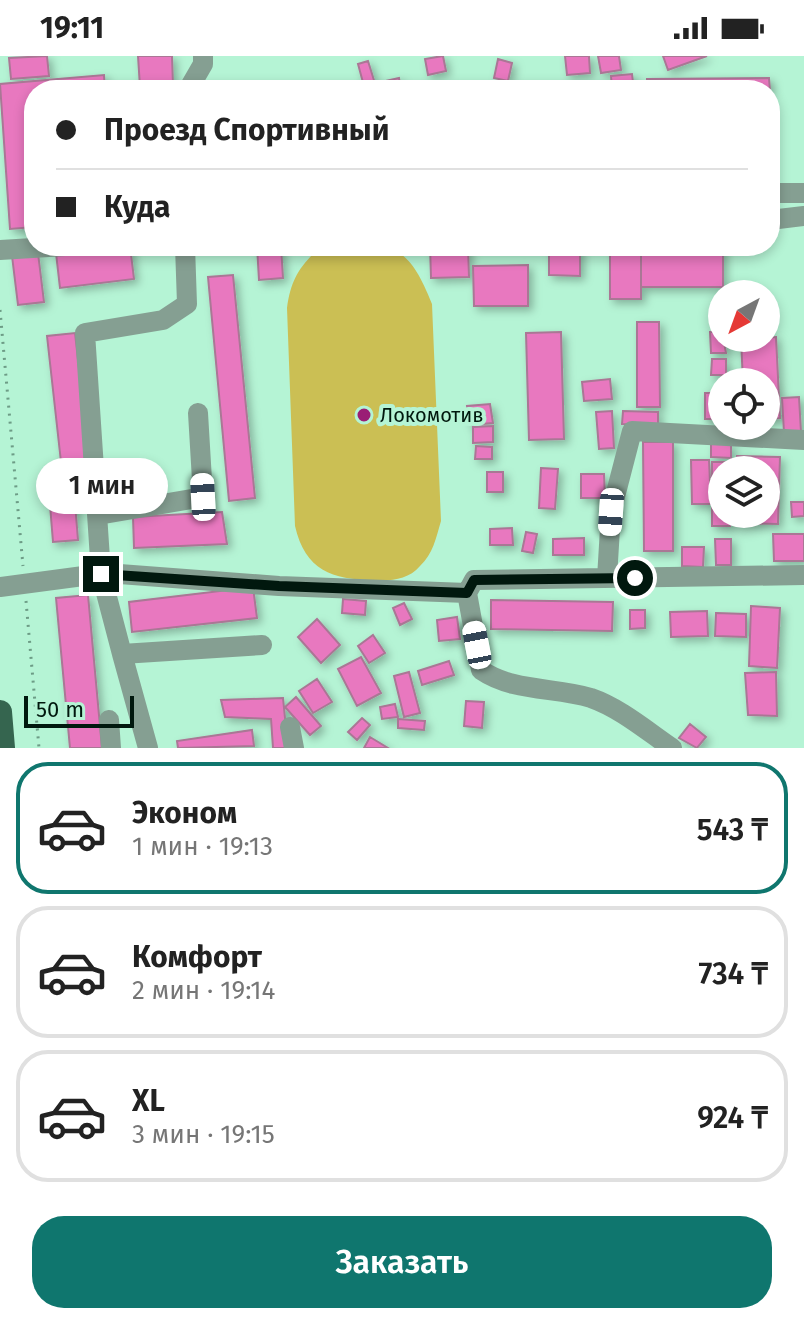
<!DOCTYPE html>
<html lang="ru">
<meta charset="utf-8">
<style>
:root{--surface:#fff;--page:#f2f2f2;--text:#222;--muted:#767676;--line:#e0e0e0;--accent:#0f766e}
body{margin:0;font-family:"Fira Sans",sans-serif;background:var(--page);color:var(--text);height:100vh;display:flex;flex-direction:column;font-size:30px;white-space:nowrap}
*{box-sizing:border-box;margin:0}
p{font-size:26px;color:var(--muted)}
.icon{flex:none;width:44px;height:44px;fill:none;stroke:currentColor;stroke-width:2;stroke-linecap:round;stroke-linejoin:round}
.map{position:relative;height:692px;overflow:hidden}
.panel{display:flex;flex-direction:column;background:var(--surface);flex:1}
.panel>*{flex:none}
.banner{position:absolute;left:24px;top:24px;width:756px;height:176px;border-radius:32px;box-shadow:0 4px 12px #0003;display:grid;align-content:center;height:176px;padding:0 32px;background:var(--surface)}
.needle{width:52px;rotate:221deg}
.fabs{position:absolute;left:708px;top:224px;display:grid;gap:16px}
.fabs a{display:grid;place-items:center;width:72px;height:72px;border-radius:50%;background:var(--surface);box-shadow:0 4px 12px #0003;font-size:40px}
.scale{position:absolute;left:24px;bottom:20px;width:110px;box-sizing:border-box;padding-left:8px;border:4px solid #01180e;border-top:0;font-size:22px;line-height:28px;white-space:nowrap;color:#01180e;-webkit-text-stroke:6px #b5f4d5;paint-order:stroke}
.end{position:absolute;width:36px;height:36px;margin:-18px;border:10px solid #01180e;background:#fff;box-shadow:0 0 0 4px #fff}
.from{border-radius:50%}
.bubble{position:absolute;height:56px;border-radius:28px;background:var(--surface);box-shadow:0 4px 12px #0003;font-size:26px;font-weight:600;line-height:56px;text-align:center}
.car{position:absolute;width:24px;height:48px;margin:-24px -12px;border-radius:10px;box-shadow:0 0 6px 2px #0007;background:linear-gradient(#fff 24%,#345 0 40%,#fff 0 76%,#345 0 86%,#fff 0)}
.banner b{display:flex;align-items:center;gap:28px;height:76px;font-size:30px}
.banner b+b{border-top:2px solid var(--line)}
.banner i{width:20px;height:20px;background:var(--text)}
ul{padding:14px 0 0;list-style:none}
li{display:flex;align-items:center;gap:24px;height:132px;margin:0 16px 12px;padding:0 16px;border:4px solid var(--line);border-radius:32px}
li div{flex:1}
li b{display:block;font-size:30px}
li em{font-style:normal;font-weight:600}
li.selected{border-color:var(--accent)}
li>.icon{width:72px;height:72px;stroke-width:1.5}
.cta{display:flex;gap:16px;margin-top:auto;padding:16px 32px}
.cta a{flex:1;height:92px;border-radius:32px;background:var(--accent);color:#fff;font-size:32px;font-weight:600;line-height:92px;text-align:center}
.status{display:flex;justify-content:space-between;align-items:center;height:56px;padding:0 40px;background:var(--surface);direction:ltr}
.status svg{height:22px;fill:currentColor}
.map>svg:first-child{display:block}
.green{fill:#cbbf54}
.building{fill:#e878bf;stroke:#aa7795;stroke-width:2;filter:url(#shadow)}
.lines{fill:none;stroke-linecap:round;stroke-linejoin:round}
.path{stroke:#6d9c86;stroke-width:3;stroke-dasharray:2 6;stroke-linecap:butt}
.minor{stroke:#859f92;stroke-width:20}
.major{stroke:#35654f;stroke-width:24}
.route{stroke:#01180e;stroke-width:10}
.poi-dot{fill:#9a1e75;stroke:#b5f4d5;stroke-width:3}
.labels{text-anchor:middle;stroke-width:8;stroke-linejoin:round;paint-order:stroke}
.poi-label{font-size:20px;fill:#01180e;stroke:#b5f4d5;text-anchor:start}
</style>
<div class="status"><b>19:11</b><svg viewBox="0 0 49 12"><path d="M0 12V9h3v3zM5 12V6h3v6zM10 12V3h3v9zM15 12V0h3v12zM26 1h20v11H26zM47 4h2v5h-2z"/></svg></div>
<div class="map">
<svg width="804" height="692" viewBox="0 0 804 692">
<defs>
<filter id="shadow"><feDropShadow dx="4" dy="4" stdDeviation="4" flood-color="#0004"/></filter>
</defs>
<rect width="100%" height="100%" fill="#b5f4d5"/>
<!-- green -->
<path class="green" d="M322 190C387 190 405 179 432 248L441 465C436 482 433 498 420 510 408 524 391 525 374 524 332 524 305 514 295 470L287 252C291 223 300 209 322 190Z"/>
<!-- building -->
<path class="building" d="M47 0 49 20 11 23 9 2Z
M138 0H172L173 29 140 31Z
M443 0 446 15 428 19 425 3Z
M565 0H589L590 17 567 19Z
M598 0H619L621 14 601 17Z
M663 0H707L668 14Z
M498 3 512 7 508 25 494 22Z
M368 5 377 34H365L358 8Z
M632 18 634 34H612L611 20Z
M104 19 105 34H34V171L10 173 0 28Z
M399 22 401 34H383L381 26Z
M769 22 770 34H647V23Z
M112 190H130L134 223 60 232 56 197Z
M257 190H281L283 222 259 224Z
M430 190H468L469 221 431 222Z
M549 190H580V220L549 219Z
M610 190H641V243H610Z
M641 190H723V231H641Z
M38 197 44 246 18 249 12 200Z
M528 209V250H474L473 210Z
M233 219 255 442 229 445 208 221Z
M637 266H659L660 351H637Z
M561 276 564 383 529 384 526 277Z
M710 276H722L726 297H711Z
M75 277 89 403 61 406 47 280Z
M776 281 780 362 766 363V326H743L741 283Z
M712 303H726V319H711Z
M610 323 612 343 584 345 582 326Z
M705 337H722V363H705Z
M799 341 801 376 784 377 782 342Z
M490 348 493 367 469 369 467 350Z
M612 355 614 392 599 393 596 356Z
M623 355 658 356V369L622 368Z
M493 370V386L473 387V371Z
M643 386H673V495H644Z
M711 387 731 388V402L711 401Z
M476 390 492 391V403H475Z
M737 400 780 401 778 468 735 467 736 458H766V414H737Z
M691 404H709L711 448H692Z
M712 406H730V414H722V458H730V470H712Z
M72 410 78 484 53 486 47 412Z
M541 412 558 413 555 453 539 452Z
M487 416H503V436H487Z
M581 418H604L605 442H581Z
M791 446H804V460L792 461Z
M222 456 227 488 134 492 133 461Z
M512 472 513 489H490V473Z
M526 476 537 478 533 497 522 495Z
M773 478H804V505H774Z
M584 482V499H553V483Z
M715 483H731V509H716Z
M682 491H704L703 511 682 510Z
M253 531 257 562 132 576 129 546Z
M88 539 102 692H70L56 542Z
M343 543 366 545 365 559 342 557Z
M491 544 613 546 612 575 491 573Z
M404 547 412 563 400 569 393 552Z
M751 550 780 552 777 612 749 610Z
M630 554H645V572L630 573Z
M707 555 708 580 671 581 670 556Z
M716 557 746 558V581L715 580Z
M457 561 460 583 439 585 437 564Z
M317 563 340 589 321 607 298 581Z
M373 579 385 597 369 607 358 590Z
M361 601 381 637 357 650 338 613Z
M449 605 454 619 422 629 418 615Z
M409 616 420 657 404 661 394 620Z
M776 616 777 660 748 659 745 617Z
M317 623 332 646 313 657 299 635Z
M296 641 321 670 310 679 285 651Z
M283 642 288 692H273L271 663 225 661 221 644Z
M466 645 484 646 482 672 464 670Z
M395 648 398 661 382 663 380 651Z
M362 662 370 669 357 684 348 676Z
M398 663 425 665 424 674 398 672Z
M690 668 706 681 697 692 679 682Z
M252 674 254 690 178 692 177 685Z
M370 681 388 692H364Z"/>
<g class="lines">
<!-- path -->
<path class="path" d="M0 254 23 510
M26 545 39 692"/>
<!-- minor -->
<path class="minor" d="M188 34 203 8V0
M770 137H804
M770 164 804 160
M0 194 65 190
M98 459 203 441 198 357
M607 522 611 456 632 375 804 384
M0 531 106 517 279 530 467 537 474 524 804 519
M467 537 481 614C513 636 555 631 591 642 620 652 647 675 672 692
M122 598 101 518 85 277 163 264 187 248 185 190
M109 664 111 692
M290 671 294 692
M148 692 122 598 262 589"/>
<!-- major -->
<path class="major" d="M0 656 3 692"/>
</g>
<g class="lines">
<!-- route -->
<path class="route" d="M101 518 279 530 467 537 474 524 635 522"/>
</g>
<!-- markers -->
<circle class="poi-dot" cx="364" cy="359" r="8"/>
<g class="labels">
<!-- poi labels -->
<g class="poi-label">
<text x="380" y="366">Локомотив</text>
</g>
</g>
</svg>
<div class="fabs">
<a><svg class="needle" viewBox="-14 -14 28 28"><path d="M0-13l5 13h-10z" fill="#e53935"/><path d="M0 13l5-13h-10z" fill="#767676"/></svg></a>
<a><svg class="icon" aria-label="locate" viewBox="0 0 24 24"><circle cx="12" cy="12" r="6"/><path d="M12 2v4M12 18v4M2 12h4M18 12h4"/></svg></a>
<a><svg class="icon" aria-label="layers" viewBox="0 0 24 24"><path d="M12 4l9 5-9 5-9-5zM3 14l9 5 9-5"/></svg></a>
</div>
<div class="scale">50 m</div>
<i class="end from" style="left:635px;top:522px"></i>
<i class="end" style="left:101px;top:518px"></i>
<div class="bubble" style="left:36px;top:402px;width:132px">1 мин</div>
<i class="car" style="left:203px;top:441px;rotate:357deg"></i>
<i class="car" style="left:611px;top:456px;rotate:184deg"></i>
<i class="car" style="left:477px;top:589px;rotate:349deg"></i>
<div class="banner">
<b><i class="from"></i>Проезд Спортивный</b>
<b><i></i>Куда</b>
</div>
</div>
<section class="panel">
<ul>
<li class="selected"><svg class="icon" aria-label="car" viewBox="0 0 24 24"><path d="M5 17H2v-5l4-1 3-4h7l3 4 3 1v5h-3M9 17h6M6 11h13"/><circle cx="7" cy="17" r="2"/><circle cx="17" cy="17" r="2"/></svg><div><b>Эконом</b><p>1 мин · 19:13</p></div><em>543 ₸</em></li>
<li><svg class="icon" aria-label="car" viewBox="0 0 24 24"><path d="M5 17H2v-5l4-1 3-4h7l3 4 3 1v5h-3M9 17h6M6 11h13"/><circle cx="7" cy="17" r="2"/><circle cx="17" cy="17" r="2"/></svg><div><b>Комфорт</b><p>2 мин · 19:14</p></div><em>734 ₸</em></li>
<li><svg class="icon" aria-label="car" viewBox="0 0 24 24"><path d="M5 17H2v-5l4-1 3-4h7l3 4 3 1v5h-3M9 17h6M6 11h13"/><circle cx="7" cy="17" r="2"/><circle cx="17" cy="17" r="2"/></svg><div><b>XL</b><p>3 мин · 19:15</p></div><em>924 ₸</em></li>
</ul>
<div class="cta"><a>Заказать</a></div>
</section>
